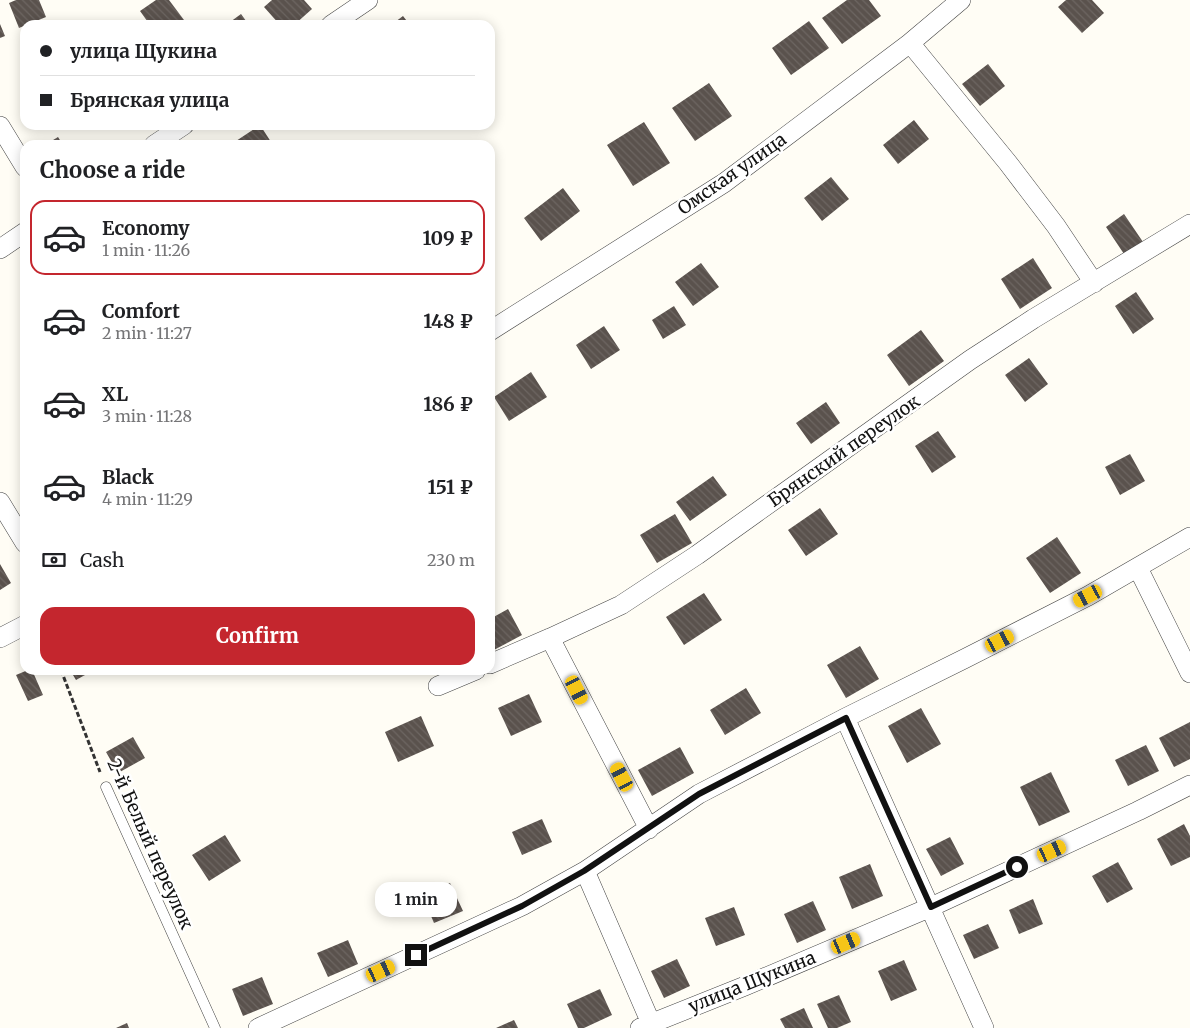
<!DOCTYPE html>
<meta charset="utf-8">
<style>
:root{--surface:#fff;--page:#f2f2f2;--text:#202124;--muted:#757577;--line:#e0e0e0;--accent:#c4262e}
body{margin:0;font-family:Merriweather,serif;background:var(--page);color:var(--text);height:100vh;display:flex;flex-direction:column;font-size:19px;white-space:nowrap}
*{box-sizing:border-box;margin:0}
p{font-size:16px;color:var(--muted)}
.icon{flex:none;width:28px;height:28px;fill:none;stroke:currentColor;stroke-width:2;stroke-linecap:round;stroke-linejoin:round}
.map{position:relative;flex:1;overflow:hidden}
.drawer{position:absolute;left:20px;top:140px;width:475px;height:535px;display:flex;flex-direction:column;background:var(--surface);border-radius:15px;box-shadow:0 2px 12px #0003}
.drawer>*{flex:none}
.banner{position:absolute;left:20px;top:20px;width:475px;height:110px;border-radius:15px;box-shadow:0 2px 12px #0003;display:grid;align-content:center;height:110px;padding:0 20px;background:var(--surface)}
.end{position:absolute;width:22px;height:22px;margin:-11px;border:6px solid #111;background:#fff;box-shadow:0 0 0 2px #fff}
.from{border-radius:50%}
.bubble{position:absolute;height:35px;border-radius:15px;background:var(--surface);box-shadow:0 2px 12px #0003;font-size:16px;font-weight:700;line-height:35px;text-align:center}
.car{position:absolute;width:15px;height:30px;margin:-15px -8px;border-radius:6px;box-shadow:0 0 4px 1px #0007;background:linear-gradient(#f5c518 24%,#345 0 40%,#f5c518 0 76%,#345 0 86%,#f5c518 0)}
.banner b{display:flex;align-items:center;gap:18px;height:48px;font-size:19px}
.banner b+b{border-top:1px solid var(--line)}
.banner i{width:12px;height:12px;background:var(--text)}
ul{padding:0;list-style:none}
li{display:flex;align-items:center;gap:15px;height:75px;margin:0 10px 8px;padding:0 10px;border:2px solid transparent;border-radius:15px}
li div{flex:1}
li b{display:block;font-size:19px}
li em{font-style:normal;font-weight:700}
li.active{border-color:var(--accent)}
li>.icon{width:45px;height:45px;stroke-width:1.5}
h2{padding:0 20px;font-size:22px;line-height:60px}
.pay{display:flex;align-items:center;gap:12px;height:55px;padding:0 20px;font-size:19px}
.pay p{margin-inline-start:auto}
.action{display:flex;gap:10px;margin-top:auto;padding:10px 20px}
.action a{flex:1;height:58px;border-radius:15px;background:var(--accent);color:#fff;font-size:20px;font-weight:700;line-height:58px;text-align:center}
.map>svg:first-child{display:block}
.building{fill:url(#building-back-hatch)}
.lines{fill:none;stroke-linecap:round;stroke-linejoin:round}
.service-casing{stroke:#444;stroke-width:11}
.minor-casing{stroke:#444;stroke-width:20}
.path{stroke:#333;stroke-width:3;stroke-dasharray:5 2.5;stroke-linecap:butt}
.service{stroke:#fff;stroke-width:10}
.minor{stroke:#fff;stroke-width:19}
.route{stroke:#111;stroke-width:6}
.labels{text-anchor:middle;stroke-width:5;stroke-linejoin:round;paint-order:stroke}
.street-label{font-size:18px;fill:#111;stroke:#fff}
</style>
<div class="map">
<svg width="1190" height="1028" viewBox="0 0 1190 1028">
<defs>
<pattern id="building-back-hatch" width="6" height="6" patternUnits="userSpaceOnUse" patternTransform="scale(1.25)"><rect width="6" height="6" fill="#5a524d"/><path d="M-1 5l2 2M0 0l6 6M5-1l2 2" fill="none" stroke="#6d6662"/></pattern>
</defs>
<rect width="100%" height="100%" fill="#fffdf5"/>
<!-- building -->
<path class="building" d="M16 0H39L46 17 19 28 9 3Z
M156 0H169L184 20 176 25H150L140 11Z
M272 0H304L312 9 294 25H280L264 7Z
M847 0H869L881 16 842 44 822 18Z
M1066 0H1092L1104 13 1082 33 1058 7Z
M241 14 249 25H226Z
M403 16 410 25H391Z
M809 21 829 48 791 75 772 48Z
M0 24 5 36 0 38Z
M988 64 1005 86 980 106 962 84Z
M709 83 732 116 695 141 672 108Z
M914 120 929 139 898 164 883 145Z
M644 122 670 163 633 186 607 145Z
M260 125 273 145H234L233 143Z
M58 137 63 145H45Z
M831 177 849 199 822 221 804 198Z
M563 188 580 211 541 241 524 218Z
M1124 214 1143 242 1124 254 1106 227Z
M1033 258 1052 288 1020 309 1001 279Z
M701 263 719 287 693 306 675 282Z
M1136 292 1154 319 1133 334 1115 306Z
M674 306 686 325 663 339 652 320Z
M604 326 620 350 591 369 576 345Z
M921 330 944 361 909 386 887 355Z
M1029 358 1048 384 1025 402 1005 375Z
M531 372 547 397 509 421 494 397Z
M826 402 840 423 811 444 796 423Z
M938 431 956 457 932 473 915 446Z
M1130 454 1145 481 1120 495 1105 467Z
M713 476 727 495 690 521 676 502Z
M820 508 838 534 806 556 788 530Z
M675 514 692 543 657 563 640 535Z
M1057 537 1081 573 1050 593 1026 558Z
M0 564 11 583 0 590Z
M704 593 722 620 684 645 666 617Z
M508 609 522 635 490 652V619Z
M860 646 879 679 846 698 827 665Z
M28 670H32L43 695 28 701 16 675Z
M70 670H94L76 680Z
M746 688 761 713 725 735 710 710Z
M529 694 542 722 511 736 498 708Z
M921 708 941 744 907 763 888 726Z
M421 716 434 746 398 762 385 732Z
M1190 722V759L1174 767 1159 738Z
M133 737 145 758 118 773 106 752Z
M1146 745 1159 771 1128 786 1115 760Z
M680 747 694 773 652 796 638 770Z
M1051 772 1070 812 1039 826 1020 787Z
M542 819 552 842 522 855 512 832Z
M1184 824 1190 836V857L1171 866 1157 839Z
M225 835 241 861 209 881 192 855Z
M950 837 964 864 941 876 926 849Z
M1118 862 1133 889 1107 903 1092 876Z
M870 864 883 896 852 909 839 877Z
M450 883 463 911 434 923 422 895Z
M1033 899 1043 924 1019 934 1009 910Z
M813 901 826 930 797 943 784 914Z
M734 907 745 935 716 946 705 918Z
M988 924 999 948 974 959 963 935Z
M348 940 358 964 328 977 317 953Z
M677 959 690 986 664 998 651 971Z
M904 960 917 990 891 1001 878 971Z
M262 977 273 1004 243 1016 232 989Z
M600 989 612 1015 584 1028H578L567 1004Z
M839 995 851 1022 837 1028H828L817 1004Z
M804 1008 813 1028H785L780 1019Z
M514 1020 518 1028H496Z
M127 1023 129 1028H116Z"/>
<g class="lines">
<!-- service casing -->
<g class="service-casing">
<path id="service" d="M106 787 215 1028"/>
</g>
<!-- minor casing -->
<g class="minor-casing">
<path id="minor" d="M331 25 368 0
M910 43 1008 163 1056 226 1094 283
M0 126 25 167
M154 145 184 125
M0 249 25 232
M490 331 724 183 910 43 961 0
M0 502 25 543
M1138 568 1190 673
M0 638 25 625
M550 638 649 829
M490 664 550 638 621 605 697 555 970 360 1033 319 1190 224
M438 686 476 670
M845 718 984 1028
M585 871 653 1028
M258 1028 522 906 585 871 699 794 845 718 964 659 1088 596 1190 537
M640 1028 745 986 931 907 1138 811 1190 785"/>
</g>
<!-- path -->
<path class="path" d="M61 670 100 772"/>
<!-- service -->
<use href="#service" class="service"/>
<!-- minor -->
<use href="#minor" class="minor"/>
</g>
<g class="lines">
<!-- route -->
<path class="route" d="M416 955 522 906 584 871 699 794 846 718 931 907 1017 867"/>
</g>
<g class="labels">
<!-- street labels -->
<g class="street-label">
<text transform="translate(732 174) rotate(-35)" y="6">Омская улица</text>
<text transform="translate(844 451) rotate(-35)" y="6">Брянский переулок</text>
<text transform="translate(150 844) rotate(66)" y="6">2-й Белый переулок</text>
<text transform="translate(752 982) rotate(-22)" y="6">улица Щукина</text>
</g>
</g>
</svg>
<i class="end from" style="left:1017px;top:867px"></i>
<i class="end" style="left:416px;top:955px"></i>
<div class="bubble" style="left:375px;top:882px;width:82px">1 min</div>
<i class="car" style="left:1088px;top:596px;rotate:243deg"></i>
<i class="car" style="left:1000px;top:641px;rotate:63deg"></i>
<i class="car" style="left:577px;top:690px;rotate:153deg"></i>
<i class="car" style="left:622px;top:777px;rotate:332deg"></i>
<i class="car" style="left:1052px;top:851px;rotate:65deg"></i>
<i class="car" style="left:846px;top:943px;rotate:67deg"></i>
<i class="car" style="left:381px;top:971px;rotate:65deg"></i>
<div class="banner">
<b><i class="from"></i>улица Щукина</b>
<b><i></i>Брянская улица</b>
</div>
<section class="drawer">
<h2>Choose a ride</h2>
<ul>
<li class="active"><svg class="icon" aria-label="car" viewBox="0 0 24 24"><path d="M5 17H2v-5l4-1 3-4h7l3 4 3 1v5h-3M9 17h6M6 11h13"/><circle cx="7" cy="17" r="2"/><circle cx="17" cy="17" r="2"/></svg><div><b>Economy</b><p>1 min · 11:26</p></div><em>109 ₽</em></li>
<li><svg class="icon" aria-label="car" viewBox="0 0 24 24"><path d="M5 17H2v-5l4-1 3-4h7l3 4 3 1v5h-3M9 17h6M6 11h13"/><circle cx="7" cy="17" r="2"/><circle cx="17" cy="17" r="2"/></svg><div><b>Comfort</b><p>2 min · 11:27</p></div><em>148 ₽</em></li>
<li><svg class="icon" aria-label="car" viewBox="0 0 24 24"><path d="M5 17H2v-5l4-1 3-4h7l3 4 3 1v5h-3M9 17h6M6 11h13"/><circle cx="7" cy="17" r="2"/><circle cx="17" cy="17" r="2"/></svg><div><b>XL</b><p>3 min · 11:28</p></div><em>186 ₽</em></li>
<li><svg class="icon" aria-label="car" viewBox="0 0 24 24"><path d="M5 17H2v-5l4-1 3-4h7l3 4 3 1v5h-3M9 17h6M6 11h13"/><circle cx="7" cy="17" r="2"/><circle cx="17" cy="17" r="2"/></svg><div><b>Black</b><p>4 min · 11:29</p></div><em>151 ₽</em></li>
</ul>
<div class="pay"><svg class="icon" aria-label="cash" viewBox="0 0 24 24"><path d="M3 7h18v10H3z"/><circle cx="12" cy="12" r="2"/></svg>Cash<p>230 m</p></div>
<div class="action"><a>Confirm</a></div>
</section>
</div>
